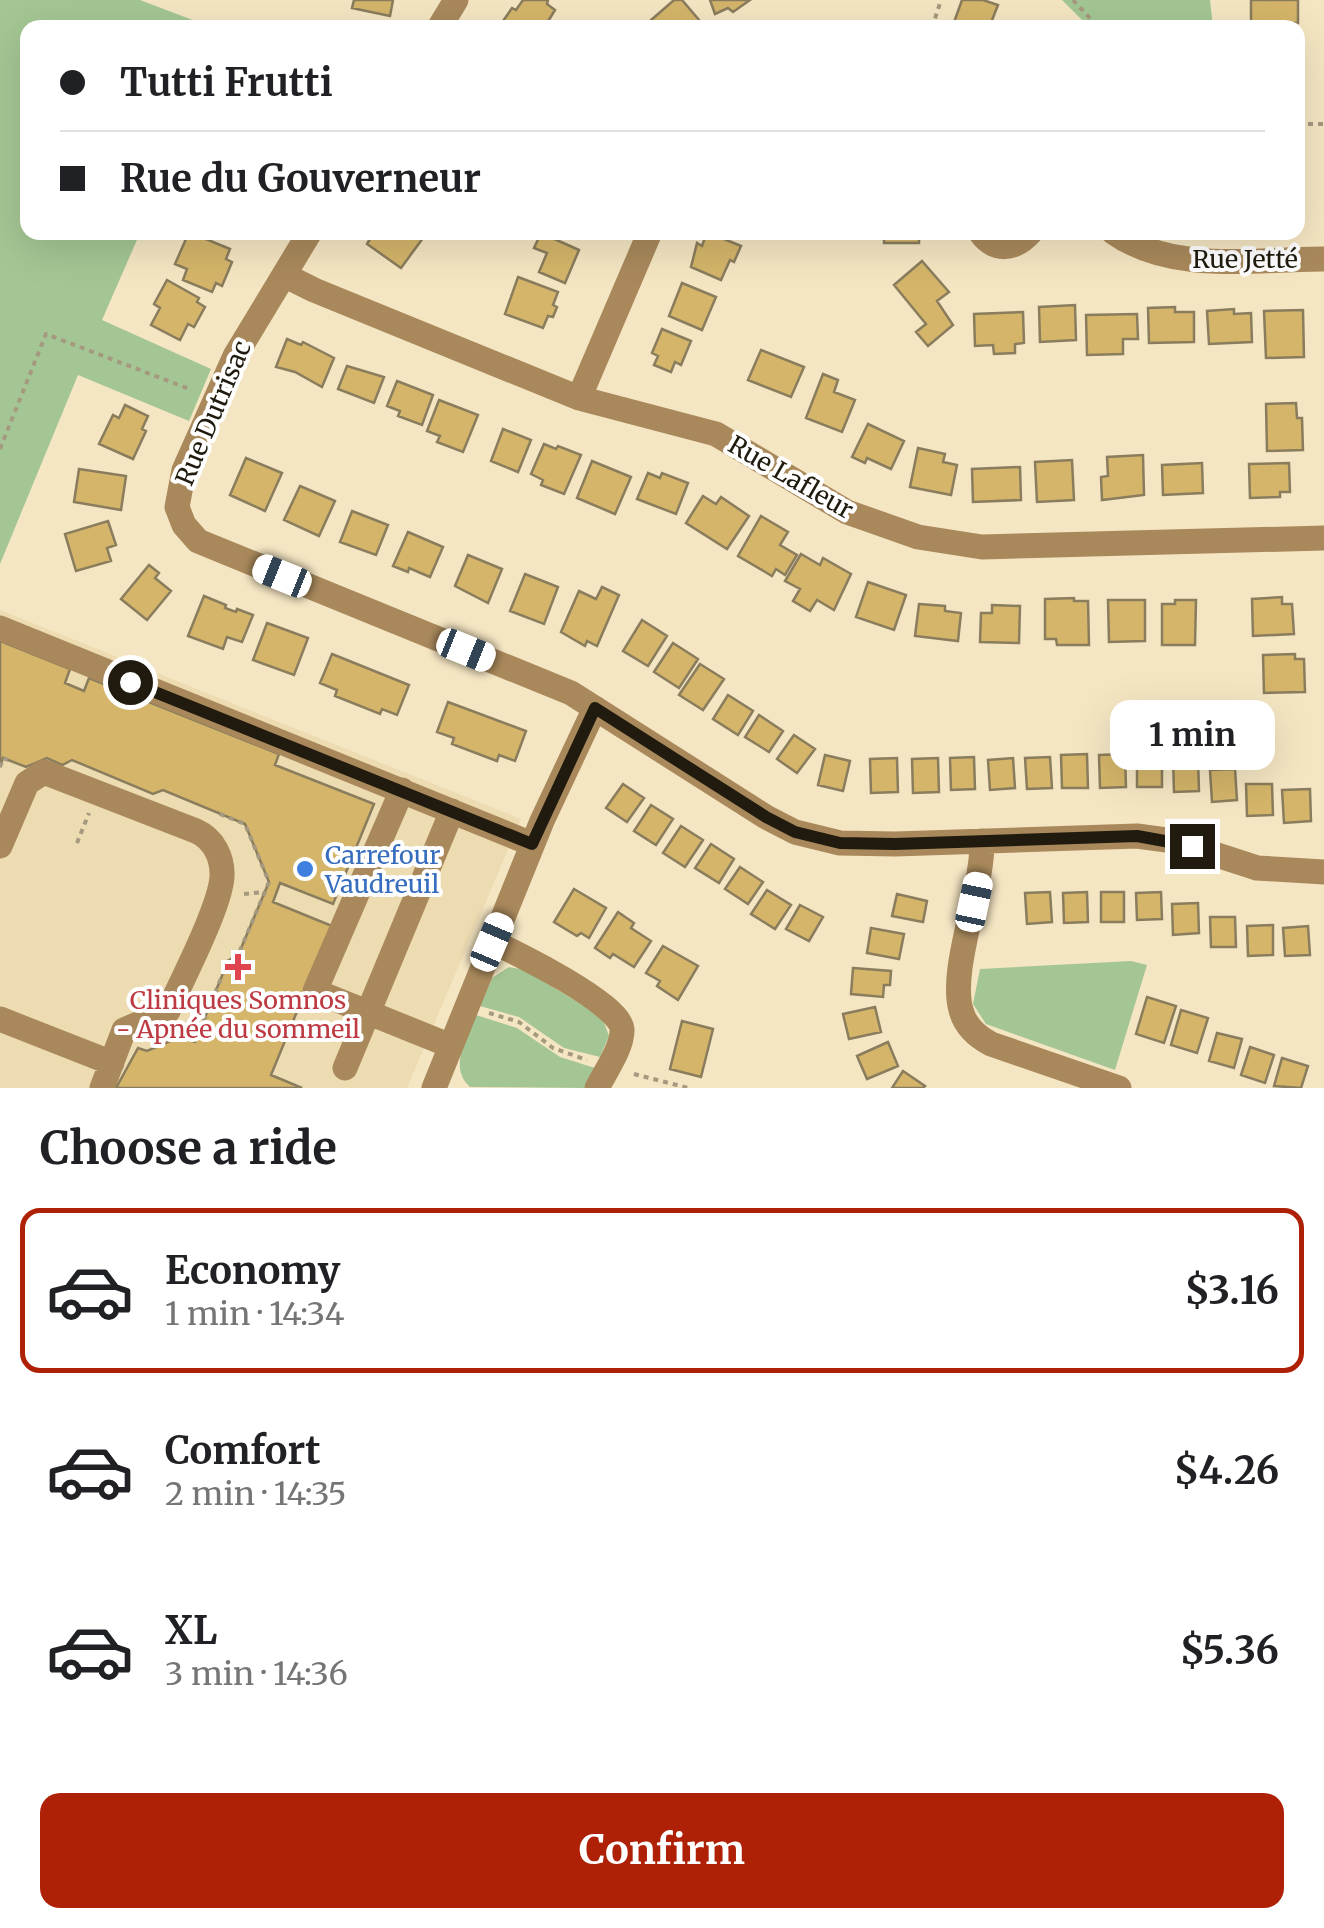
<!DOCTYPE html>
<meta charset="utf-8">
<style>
:root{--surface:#fff;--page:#f2f2f2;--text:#202124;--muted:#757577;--line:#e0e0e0;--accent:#af2106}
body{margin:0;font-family:Merriweather,serif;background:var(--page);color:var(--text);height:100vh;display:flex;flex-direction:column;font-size:38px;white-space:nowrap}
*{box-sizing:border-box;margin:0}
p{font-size:32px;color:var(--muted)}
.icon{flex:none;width:55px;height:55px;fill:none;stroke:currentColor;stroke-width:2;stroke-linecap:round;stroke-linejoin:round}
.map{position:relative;height:1088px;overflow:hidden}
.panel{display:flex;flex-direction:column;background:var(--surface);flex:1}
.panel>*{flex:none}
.guide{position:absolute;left:20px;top:20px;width:1285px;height:220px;border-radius:20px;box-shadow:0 10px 40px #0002;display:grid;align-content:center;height:220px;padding:0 40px;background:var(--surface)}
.end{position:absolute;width:45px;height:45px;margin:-22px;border:12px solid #201b0e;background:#fff;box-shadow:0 0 0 5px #fff}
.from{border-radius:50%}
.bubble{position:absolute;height:70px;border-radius:20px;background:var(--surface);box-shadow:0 10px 40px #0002;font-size:32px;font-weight:700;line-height:70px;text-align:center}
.car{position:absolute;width:30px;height:60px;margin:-30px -15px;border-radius:12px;box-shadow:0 0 8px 2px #0007;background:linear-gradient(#fff 24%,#345 0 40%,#fff 0 76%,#345 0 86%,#fff 0)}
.guide b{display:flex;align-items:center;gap:35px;height:95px;font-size:38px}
.guide b+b{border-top:2px solid var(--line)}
.guide i{width:25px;height:25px;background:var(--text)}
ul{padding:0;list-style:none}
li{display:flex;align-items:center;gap:30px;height:165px;margin:0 20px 15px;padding:0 20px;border:5px solid transparent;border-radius:20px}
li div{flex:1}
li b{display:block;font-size:38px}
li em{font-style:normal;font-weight:700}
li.active{border-color:var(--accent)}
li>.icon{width:90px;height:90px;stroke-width:1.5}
h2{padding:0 40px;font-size:45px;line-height:120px}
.button{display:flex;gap:20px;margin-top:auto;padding:20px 40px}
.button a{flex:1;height:115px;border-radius:20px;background:var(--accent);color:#fff;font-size:40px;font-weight:700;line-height:115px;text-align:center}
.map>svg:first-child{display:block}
.built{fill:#eddbb1}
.green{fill:#a4c694}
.building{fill:#d4b56a;stroke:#8a7d5d;stroke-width:2.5}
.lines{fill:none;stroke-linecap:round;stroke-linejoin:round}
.path{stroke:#a5997f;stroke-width:4;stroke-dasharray:5 5;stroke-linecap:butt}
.minor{stroke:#a9895c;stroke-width:25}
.route{stroke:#201b0e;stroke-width:12}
.shop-dot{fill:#3f7fe0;stroke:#fff;stroke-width:4}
.health-dot{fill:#e0444e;stroke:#fff;stroke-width:4}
.labels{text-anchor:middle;stroke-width:8;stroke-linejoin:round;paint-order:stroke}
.street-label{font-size:25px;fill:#201b0e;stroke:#fff}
.shop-label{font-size:25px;fill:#366cbe;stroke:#fff;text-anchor:start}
.health-label{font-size:25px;fill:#be3a42;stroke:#fff}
</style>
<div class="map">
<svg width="1324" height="1088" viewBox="0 0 1324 1088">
<rect width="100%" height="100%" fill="#f5e6c3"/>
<!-- built -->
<path class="built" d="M0 610 521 819 407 1088H0Z"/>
<!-- green -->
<path class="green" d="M0 0H140L211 27 28 28V232L140 233 102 320 211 369 189 421 78 375 0 564Z
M1062 0H1210L1213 27H1089Z
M1131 961 1147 965 1115 1070 986 1024 973 1004 980 969Z
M509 967 525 970 602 1017 609 1036 600 1057 564 1048 519 1017 480 1006 492 978Z
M476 1015 517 1028 560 1057 595 1068 585 1088 470 1087C448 1067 467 1038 476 1015Z"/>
<!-- building -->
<path class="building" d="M354 0H393L390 16 352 8Z
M523 0H548L547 4 555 10 544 28H507L501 24 512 8 516 10Z
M674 0H682L700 21 692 28H656L650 21Z
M710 0H750L733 12 728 8 715 14Z
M962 0H983L998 5 989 28 953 25Z
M1251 0H1298V23H1291V28H1251Z
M189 232 230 249 226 259 232 262 222 286 216 283 212 292 183 280 187 269 175 264Z
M374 232H414L423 238 401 268 367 244Z
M707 232 741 246 734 262 730 260 721 280 691 267 697 243 702 246Z
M884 232H919V243H884Z
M541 233 579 250 565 283 539 272 547 253 534 248Z
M922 261 949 292 937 301 953 325 928 346 916 332 926 324 894 285Z
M518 277 558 292 553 305 557 307 553 317 548 316 543 328 505 314Z
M167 280 199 298 197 302 205 307 194 327 188 324 180 340 151 325 160 308 154 304Z
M682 283 716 297 702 330 669 316Z
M1075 305 1076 340 1040 342 1039 307Z
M1175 307V312H1194V342L1149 343 1148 308Z
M1234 309V314L1251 313 1252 342 1209 344 1207 311Z
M1303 310 1304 357 1266 358 1264 311Z
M1023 312 1024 343 1015 344V353L994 354 993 345 975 346 974 314Z
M1137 314 1138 339H1123V354L1087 355 1086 315Z
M662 329 691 341 681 365 675 362 671 372 654 365 658 356 652 353Z
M287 339 301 345 303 342 334 358 322 387 295 372 276 367Z
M761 350 804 367 791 397 748 380Z
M347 366 384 377 374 403 338 389Z
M823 374 838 380 834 392 855 400 842 432 806 418Z
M397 381 433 395 422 425 398 416 400 411 387 406Z
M439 400 478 415 463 452 437 442 440 436 427 431Z
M1296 403 1297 418H1302L1303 450 1267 451 1266 404Z
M125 405 148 416 142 429 146 431 133 459 99 444 113 415 119 418Z
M868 424 904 441 891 469 867 458 865 463 852 457Z
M503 429 531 440 518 472 491 461Z
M544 444 556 449 558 446 581 455 564 494 541 485 543 480 531 474Z
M918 448 945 454 943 462 957 465 951 495 910 487Z
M1143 455 1144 495 1102 500 1101 477 1108 476 1107 457Z
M246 458 282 473 265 511 230 495Z
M1072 460 1074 500 1037 502 1035 462Z
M592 461 631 477 615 514 577 498Z
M1202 463 1203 493 1163 495 1162 465Z
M1289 463 1290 492H1280V497L1250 498 1249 464Z
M1020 467 1021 500 973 502 972 469Z
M79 469 126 476 121 510 74 502Z
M648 473 660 478 662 473 688 483 676 514 637 499Z
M300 486 335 501 319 536 284 520Z
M703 496 716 504 721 497 749 516 727 549 686 523Z
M352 511 388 525 376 555 340 542Z
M761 516 788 532 780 545 797 555 785 575 776 569 772 576 738 556Z
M108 521 116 545 107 548 111 561 76 571 65 534Z
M408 532 443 547 430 577 409 568 408 572 393 566Z
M801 554 820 565 823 558 851 574 834 610 817 600 810 611 793 601 800 589 785 581Z
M468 555 502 569 488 603 455 586Z
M149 565 159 573 155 578 171 591 147 620 121 599Z
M525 574 558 587 544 624 510 611Z
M868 582 906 595 894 630 856 617Z
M602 587 619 595 597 646 587 641 585 646 561 632 579 591 596 599Z
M204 596 226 605 225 608 236 612 237 609 253 615 242 642 227 637 223 649 188 636Z
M1282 597V604H1292L1294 634 1253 636 1252 599Z
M1074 598V601H1088L1089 645H1057L1056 639H1045V599Z
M1108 600H1145V641L1109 642Z
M1175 600H1196L1195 645H1162V604H1175Z
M919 604 945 606V611L961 613 958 641 915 636Z
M992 605 1020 606 1019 643 980 642 981 613H992Z
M642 620 667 636 648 666 623 651Z
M267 623 308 638 294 675 253 660Z
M0 641 70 669 65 683 84 691 89 678 279 754 275 765 374 804 333 904 280 883 273 902 332 926 271 1075 302 1088H116L138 1048 147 1051 180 1037 195 1042 228 961 239 953 269 882 245 824 163 790 153 794 72 760 62 765 47 758 26 767 3 758 0 767Z
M673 643 698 659 679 688 654 672Z
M332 654 409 685 397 715 382 709 380 714 335 696 337 690 320 683Z
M1295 654V659H1304L1305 692 1264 693 1263 655Z
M700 664 724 679 703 710 679 695Z
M728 695 753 711 738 735 713 719Z
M448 702 526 731 515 761 499 755 497 761 452 744 454 738 437 732Z
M759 715 783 731 769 752 745 737Z
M794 735 815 749 797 773 777 759Z
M1087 754 1088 788H1062L1061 755Z
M1125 754 1126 787 1100 788 1099 755Z
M1137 754H1162V787H1137Z
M825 755 850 761 843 791 818 785Z
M974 757 975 789 951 790 950 758Z
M1050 757 1052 788 1027 789 1025 758Z
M897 758 898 792 871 793 870 759Z
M938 758 939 792 913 793 912 759Z
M1013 758 1015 788 990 790 988 760Z
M1173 758H1198L1199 791 1174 792Z
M1235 769 1237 800 1212 802 1210 770Z
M623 784 644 798 627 822 606 808Z
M1246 784H1272L1273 815 1247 816Z
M1310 789 1311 821 1284 823 1282 790Z
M651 805 673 819 656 845 634 831Z
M681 826 703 840 685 867 663 853Z
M711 844 734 859 719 883 695 868Z
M740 867 763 882 748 904 725 889Z
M574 889 606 908 589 938 581 933 577 936 554 922Z
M767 890 791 905 775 929 751 914Z
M1050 892 1052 922 1027 924 1025 893Z
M1087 892 1088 922 1064 923 1063 893Z
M1101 892H1124V922H1101Z
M1161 892 1162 919 1137 920 1136 893Z
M897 894 927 901 923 922 892 916Z
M1198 903 1199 933 1173 935 1172 904Z
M800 905 823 917 809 941 786 929Z
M618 912 634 923 631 928 651 941 634 967 613 954 610 958 595 948Z
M1210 917H1235L1236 947H1211Z
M1273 925V955L1248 956 1247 926Z
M1308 926 1310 955 1285 956 1283 928Z
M871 928 904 934 899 959 867 953Z
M663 946 698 966 678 1000 657 986 660 981 646 973Z
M853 968 891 971 890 985H884L883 997 851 994Z
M1147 997 1176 1006 1164 1043 1136 1034Z
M875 1007 881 1032 849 1039 843 1014Z
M1181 1010 1208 1018 1197 1053 1171 1045Z
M682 1021 713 1029 701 1077 670 1069Z
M1217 1033 1242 1039 1234 1068 1209 1061Z
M888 1042 898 1066 867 1079 857 1056Z
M1250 1047 1274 1055 1265 1083 1241 1075Z
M1282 1058 1308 1066 1301 1088 1274 1086Z
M903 1071 925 1086 923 1088H892Z"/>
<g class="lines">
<!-- path -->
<path class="path" d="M1073 0 1099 28
M932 28 941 0
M1298 124H1324
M0 449 46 334 192 390
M0 767 3 758 13 762
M77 843 89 813
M244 894 264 892
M489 1013 519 1022 553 1048 587 1060
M184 1031 198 1035 228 961 239 953 269 882 245 824 215 812
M634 1074 688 1088"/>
<!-- minor -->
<path class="minor" d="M439 28 456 0
M310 232 235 356 184 470 177 507 184 525 198 541 571 693 766 817 795 832 840 843 895 844 1137 836 1174 841 1257 868 1324 872
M980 232C995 253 1015 250 1031 232
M1113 232C1172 274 1255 259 1324 259
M284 275 314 290 579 398 716 434 847 512 918 537 982 547 1324 538
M579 398 650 232
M0 628 532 844
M402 790 315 991 451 1046
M982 841C983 890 949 969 961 1010 965 1026 976 1036 991 1044L1119 1088
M0 846 27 783 44 772 196 831C214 839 223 858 222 877 220 907 182 980 168 1011L124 1030 102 1088
M492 942C516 952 620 1004 622 1029 623 1047 605 1072 597 1088
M0 1019 112 1063
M345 1068 452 811
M434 1088 542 821 595 708"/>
</g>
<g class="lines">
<!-- route -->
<path class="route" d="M130 682 532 844 595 708 766 817 795 832 840 843 895 844 1137 836 1192 846"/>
</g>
<!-- markers -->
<circle class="shop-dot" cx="305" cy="869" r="10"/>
<path class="health-dot" d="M233 952h10v10h10v10h-10v10h-10v-10h-10v-10h10z"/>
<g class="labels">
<!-- street labels -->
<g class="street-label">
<text x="1245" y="268">Rue Jetté</text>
<text transform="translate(213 413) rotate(-67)" y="9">Rue Dutrisac</text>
<text transform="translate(791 477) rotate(30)" y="9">Rue Lafleur</text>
</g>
<!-- shop labels -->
<g class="shop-label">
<text x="325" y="864">Carrefour<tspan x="325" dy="29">Vaudreuil</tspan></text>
</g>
<!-- health labels -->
<g class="health-label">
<text x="238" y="1009">Cliniques Somnos<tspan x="238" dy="29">- Apnée du sommeil</tspan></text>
</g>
</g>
</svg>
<i class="end from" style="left:130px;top:682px"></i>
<i class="end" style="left:1192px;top:846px"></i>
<div class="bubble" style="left:1110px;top:700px;width:165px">1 min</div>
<i class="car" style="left:282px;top:576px;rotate:292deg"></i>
<i class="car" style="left:466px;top:650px;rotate:112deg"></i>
<i class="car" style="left:974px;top:902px;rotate:12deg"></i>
<i class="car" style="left:492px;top:942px;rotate:23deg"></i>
<div class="guide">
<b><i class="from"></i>Tutti Frutti</b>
<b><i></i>Rue du Gouverneur</b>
</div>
</div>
<section class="panel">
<h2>Choose a ride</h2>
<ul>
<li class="active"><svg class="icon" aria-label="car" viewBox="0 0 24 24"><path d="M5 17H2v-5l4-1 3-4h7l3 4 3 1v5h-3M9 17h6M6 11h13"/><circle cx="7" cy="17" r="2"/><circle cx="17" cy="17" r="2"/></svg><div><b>Economy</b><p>1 min · 14:34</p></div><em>$3.16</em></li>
<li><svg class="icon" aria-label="car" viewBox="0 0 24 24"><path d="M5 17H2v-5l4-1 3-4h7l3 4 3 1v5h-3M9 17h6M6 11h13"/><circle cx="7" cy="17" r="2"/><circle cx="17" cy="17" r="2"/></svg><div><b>Comfort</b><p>2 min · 14:35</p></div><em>$4.26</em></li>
<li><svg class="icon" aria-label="car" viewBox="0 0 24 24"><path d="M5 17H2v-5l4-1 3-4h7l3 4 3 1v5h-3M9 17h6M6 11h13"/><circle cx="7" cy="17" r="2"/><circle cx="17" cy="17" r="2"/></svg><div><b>XL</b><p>3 min · 14:36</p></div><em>$5.36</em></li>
</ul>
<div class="button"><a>Confirm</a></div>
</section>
